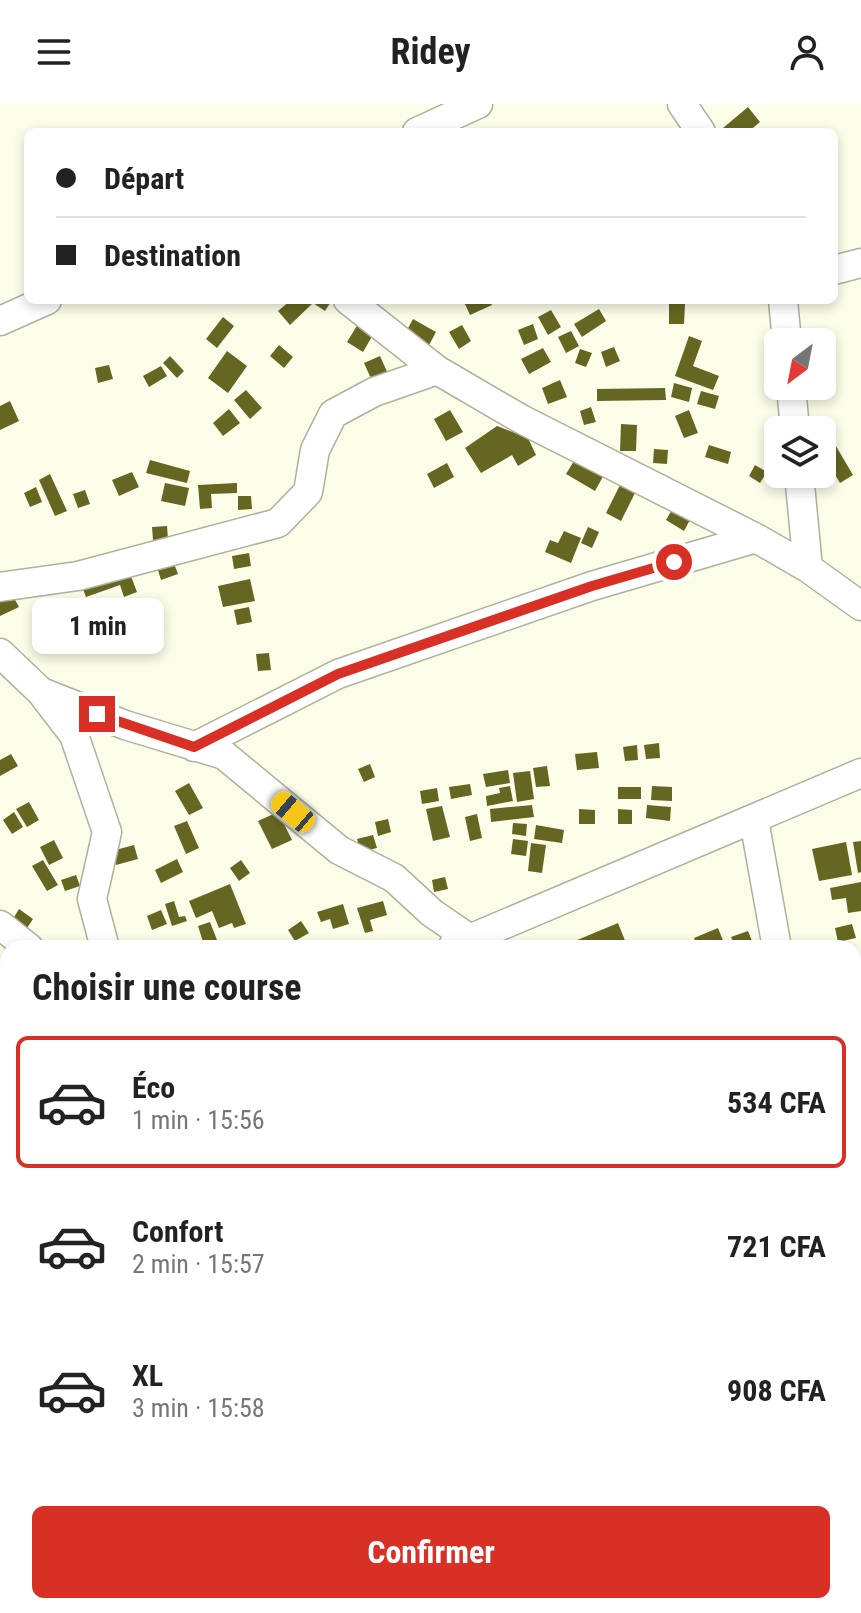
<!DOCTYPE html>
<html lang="fr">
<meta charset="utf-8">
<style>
:root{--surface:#fff;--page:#f6f6f6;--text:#222;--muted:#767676;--line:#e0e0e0;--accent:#d93025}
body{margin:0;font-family:"Roboto Condensed",sans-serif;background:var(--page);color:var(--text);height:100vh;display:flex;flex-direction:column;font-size:30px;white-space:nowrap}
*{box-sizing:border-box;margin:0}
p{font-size:26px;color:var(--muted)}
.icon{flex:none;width:44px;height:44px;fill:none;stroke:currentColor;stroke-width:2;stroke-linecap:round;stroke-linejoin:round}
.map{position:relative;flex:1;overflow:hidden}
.side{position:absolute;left:0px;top:836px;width:862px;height:674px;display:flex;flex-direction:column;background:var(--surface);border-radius:24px 24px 0 0;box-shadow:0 4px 12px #0003}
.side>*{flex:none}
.banner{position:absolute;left:24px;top:24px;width:814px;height:176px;border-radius:12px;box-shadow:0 4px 12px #0003;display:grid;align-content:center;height:176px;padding:0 32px;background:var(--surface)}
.needle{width:52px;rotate:212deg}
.buttons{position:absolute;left:764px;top:224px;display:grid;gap:16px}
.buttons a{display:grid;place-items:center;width:72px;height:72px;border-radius:12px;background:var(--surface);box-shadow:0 4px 12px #0003;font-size:40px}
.end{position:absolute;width:36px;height:36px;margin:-18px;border:10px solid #d93025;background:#fff;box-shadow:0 0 0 4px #fff}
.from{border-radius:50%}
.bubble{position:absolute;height:56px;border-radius:12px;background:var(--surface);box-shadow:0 4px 12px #0003;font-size:26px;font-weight:700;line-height:56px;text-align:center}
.car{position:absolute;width:24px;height:48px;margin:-24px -12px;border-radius:10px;box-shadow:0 0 6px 2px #0007;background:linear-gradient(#f5c518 24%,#345 0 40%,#f5c518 0 76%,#345 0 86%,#f5c518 0)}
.banner b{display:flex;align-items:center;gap:28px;height:76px;font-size:30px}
.banner b+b{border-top:2px solid var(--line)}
.banner i{width:20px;height:20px;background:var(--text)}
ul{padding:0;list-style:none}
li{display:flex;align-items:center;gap:24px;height:132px;margin:0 16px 12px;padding:0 16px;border:4px solid transparent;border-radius:12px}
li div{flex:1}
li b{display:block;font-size:30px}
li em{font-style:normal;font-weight:700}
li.active{border-color:var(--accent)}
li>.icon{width:72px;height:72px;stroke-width:1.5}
h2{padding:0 32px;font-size:36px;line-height:96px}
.primary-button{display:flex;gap:16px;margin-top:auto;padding:16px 32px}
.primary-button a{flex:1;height:92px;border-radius:12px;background:var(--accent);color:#fff;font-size:32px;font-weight:700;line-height:92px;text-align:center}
header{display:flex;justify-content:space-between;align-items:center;height:104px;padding:0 32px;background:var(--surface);font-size:36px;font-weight:700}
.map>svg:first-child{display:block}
.building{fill:#656621}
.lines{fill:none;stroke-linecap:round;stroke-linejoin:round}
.street-casing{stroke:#afb09d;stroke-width:31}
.street{stroke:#fff;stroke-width:28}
.route{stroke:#d93025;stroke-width:10}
</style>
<header><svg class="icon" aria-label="menu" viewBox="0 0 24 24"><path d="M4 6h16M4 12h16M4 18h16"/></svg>Ridey<svg class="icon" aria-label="person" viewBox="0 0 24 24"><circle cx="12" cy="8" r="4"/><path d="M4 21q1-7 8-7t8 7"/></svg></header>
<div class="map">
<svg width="861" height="1509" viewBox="0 0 861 1509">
<rect width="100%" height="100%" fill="#fcfde8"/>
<!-- building -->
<path class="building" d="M748 3 760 18 748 28H727L723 24Z
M291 196H332L325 207 313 199 290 221 278 207Z
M463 196H490L492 201 470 211Z
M669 200H685L684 220H669Z
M599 205 606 217 582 233 574 220Z
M551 206 561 223 548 231 538 213Z
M223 213 234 222 217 244 206 235Z
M413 215 436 228 428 243 405 230Z
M358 220 374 229 363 248 347 238Z
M533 220 538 235 524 241 518 226Z
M462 221 471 237 459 245 449 228Z
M571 227 579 242 566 249 558 233Z
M689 232 702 237 693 262 719 272 713 286 675 272Z
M279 241 293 253 284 264 270 252Z
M614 243 620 257 606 263 601 248Z
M543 244 551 258 529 270 521 255Z
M580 245 592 249 586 263 575 259Z
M227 247 247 262 228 289 208 274Z
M170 252 184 267 177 274 163 259Z
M380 252 389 272 373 279 364 259Z
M109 261 113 275 98 279 95 264Z
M161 262 167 272 149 283 143 272Z
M560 276 567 293 548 300 542 284Z
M674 279 692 284 689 298 671 293Z
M665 284 666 296 597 297V285Z
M246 286 262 304 250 315 234 296Z
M701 287 719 292 715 305 697 300Z
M10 297 19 317 0 326V302Z
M591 303 596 318 584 321 580 307Z
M229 305 240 319 223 332 213 319Z
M450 306 463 328 446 337 434 315Z
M689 306 698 329 684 334 675 312Z
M621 320 637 321 636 347H620Z
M497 322 528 334 536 351 518 362 512 351 481 369 465 344Z
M830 332 853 371 840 379 822 349V337Z
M709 341 731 348 728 360 705 353Z
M654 345 668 346 667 360 653 359Z
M577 352 605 369 595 387 566 370Z
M150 356 190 367 187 379 146 369Z
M447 359 454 373 434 384 427 370Z
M755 361 767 368 760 379 749 372Z
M132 368 139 383 119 392 112 376Z
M50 370 67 407 55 412 39 376Z
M165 379 189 384 185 402 161 397Z
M237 379V389L211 390 212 404 200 405 198 381Z
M620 381 635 389 621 417 606 409Z
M36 383 42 398 30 403 24 389Z
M85 386 90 400 78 404 73 390Z
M238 392H251L252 405 238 406Z
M673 404 691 414 684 427 666 416Z
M167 422 168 435 153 436 152 423Z
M588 423 599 428 592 444 581 439Z
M564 427 581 434 571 459 545 448 550 436 558 439Z
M249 449 251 462 234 465 232 452Z
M173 457 178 470 161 476 157 463Z
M127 462 137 488 124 493 120 481 86 493 81 480Z
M250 475 255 497 223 503 218 482Z
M12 490 19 503 0 512V495Z
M249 503 252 518 237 521 234 506Z
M269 549 271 566 258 567 256 550Z
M659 639 660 654 646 655 644 641Z
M637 641 638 656 625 657 623 643Z
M597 648 599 664 577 666 575 650Z
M11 650 18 662 0 672V656Z
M370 660 375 673 364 678 358 665Z
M547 662 550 682 536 683 533 664Z
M508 666 510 679 486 683 483 670Z
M530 667 534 695 517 698 513 669Z
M189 679 203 704 189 711 175 687Z
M470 680 472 691 451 695 449 683Z
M510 682 513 697 487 702 486 692 500 689 499 684Z
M652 682 672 683V697L651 696Z
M618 683H641V695H618Z
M437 684 439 697 422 700 420 687Z
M29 698 39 716 27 723 16 705Z
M532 701 534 713 491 718 490 705Z
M647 701 671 703 670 717 646 714Z
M442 702 450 733 433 737 426 705Z
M579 705 595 706V720H579Z
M618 705 632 706V720H618Z
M14 708 23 723 12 730 3 716Z
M278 708 292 736 272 745 258 717Z
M477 710 482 734 470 737 465 713Z
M388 715 391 728 378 732 375 718Z
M187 717 199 744 186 750 174 722Z
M513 719 527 720 526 732 512 730Z
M536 721 564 726 562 739 534 735Z
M373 731 377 744 361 748 357 735Z
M513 735 528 737 526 752 511 750Z
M54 736 63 754 49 761 40 743Z
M861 737V768L858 769 853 738Z
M846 738 852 771 819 777 812 745Z
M531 739 546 741 542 769 528 767Z
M134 741 138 755 116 761 112 747Z
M177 755 183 768 161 779 155 766Z
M43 756 58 781 47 787 32 762Z
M241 756 250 769 239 777 230 764Z
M76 771 80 782 65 787 61 776Z
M445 773 448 785 434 788 432 776Z
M861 778V807L848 809 846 794 832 796 830 784Z
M230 780 246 820 234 824 232 819 219 824 212 807 196 814 189 797Z
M174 797 179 813 185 812 187 817 172 822 165 800Z
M383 797 387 811 370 816 373 827 365 829 357 804Z
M343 800 349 820 333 825 330 815 321 818 317 808Z
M19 805 33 815 25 827 11 818Z
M161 806 167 820 152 826 147 812Z
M301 817 309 829 295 837 288 826Z
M210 818 219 841 205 844 198 822Z
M618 819 628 844H572L570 839Z
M852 820 856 834 838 838 835 824Z
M718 824 726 844H698L694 834Z
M748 827 754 842 736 844 731 833Z
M3 881 8 884 7 905 0 900Z
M8 951V982L0 977V957L3 959Z
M8 1123V1152L0 1155V1126Z
M854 1427 861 1443V1463L855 1465Z
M6 1435 8 1480 0 1484V1437Z
M8 1492V1502H35L38 1509H6L0 1496Z
M459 1502H500L502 1507 462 1509Z
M694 1502H725L728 1509H697Z
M765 1502H803L786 1509H768Z"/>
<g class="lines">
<!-- street casing -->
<g class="street-casing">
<path id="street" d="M682 0 701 28
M417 28 478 0
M834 166 861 159
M348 196 437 266 521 315 756 434 808 464 861 502
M783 196 787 238
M0 217 47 196
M791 282 795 326
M799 370 808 464
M0 483 78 472 278 419 308 388 315 346 333 310 374 288 437 266
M0 549 41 588 74 631 107 728 92 795 105 844
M41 588 125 621 224 651 339 746 394 774 432 809 470 835
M194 643 338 570 592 482 756 434
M754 716 777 844
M0 821 29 844
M453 842 861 669
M0 1021 8 1018
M854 1214 861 1211
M854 1278 861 1318
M0 1297 8 1294
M551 1502 553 1509
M145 1509 160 1502"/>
</g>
<!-- street -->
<use href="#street" class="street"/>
</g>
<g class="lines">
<!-- route -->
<path class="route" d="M97 610 194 643 338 570 592 482 674 458"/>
</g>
</svg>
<div class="buttons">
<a><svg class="needle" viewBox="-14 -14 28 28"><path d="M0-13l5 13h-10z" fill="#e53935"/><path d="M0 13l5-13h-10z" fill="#767676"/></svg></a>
<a><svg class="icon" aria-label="layers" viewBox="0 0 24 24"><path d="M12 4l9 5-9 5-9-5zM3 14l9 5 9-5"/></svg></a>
</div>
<i class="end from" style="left:674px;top:458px"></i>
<i class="end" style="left:97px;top:610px"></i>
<div class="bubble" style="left:32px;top:494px;width:132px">1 min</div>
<i class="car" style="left:293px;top:708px;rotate:310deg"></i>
<div class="banner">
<b><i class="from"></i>Départ</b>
<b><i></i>Destination</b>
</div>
<section class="side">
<h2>Choisir une course</h2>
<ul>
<li class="active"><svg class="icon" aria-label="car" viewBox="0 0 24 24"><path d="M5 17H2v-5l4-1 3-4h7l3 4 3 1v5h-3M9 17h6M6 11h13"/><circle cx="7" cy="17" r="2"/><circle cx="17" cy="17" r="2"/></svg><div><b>Éco</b><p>1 min · 15:56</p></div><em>534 CFA</em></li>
<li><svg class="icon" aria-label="car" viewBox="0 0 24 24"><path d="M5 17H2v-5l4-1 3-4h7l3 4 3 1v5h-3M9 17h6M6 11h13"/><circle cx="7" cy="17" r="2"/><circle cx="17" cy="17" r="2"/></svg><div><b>Confort</b><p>2 min · 15:57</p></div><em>721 CFA</em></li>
<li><svg class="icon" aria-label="car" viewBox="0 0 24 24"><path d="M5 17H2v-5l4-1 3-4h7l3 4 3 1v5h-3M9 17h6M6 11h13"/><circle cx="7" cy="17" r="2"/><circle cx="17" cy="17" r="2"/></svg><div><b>XL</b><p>3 min · 15:58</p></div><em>908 CFA</em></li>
</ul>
<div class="primary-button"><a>Confirmer</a></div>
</section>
</div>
